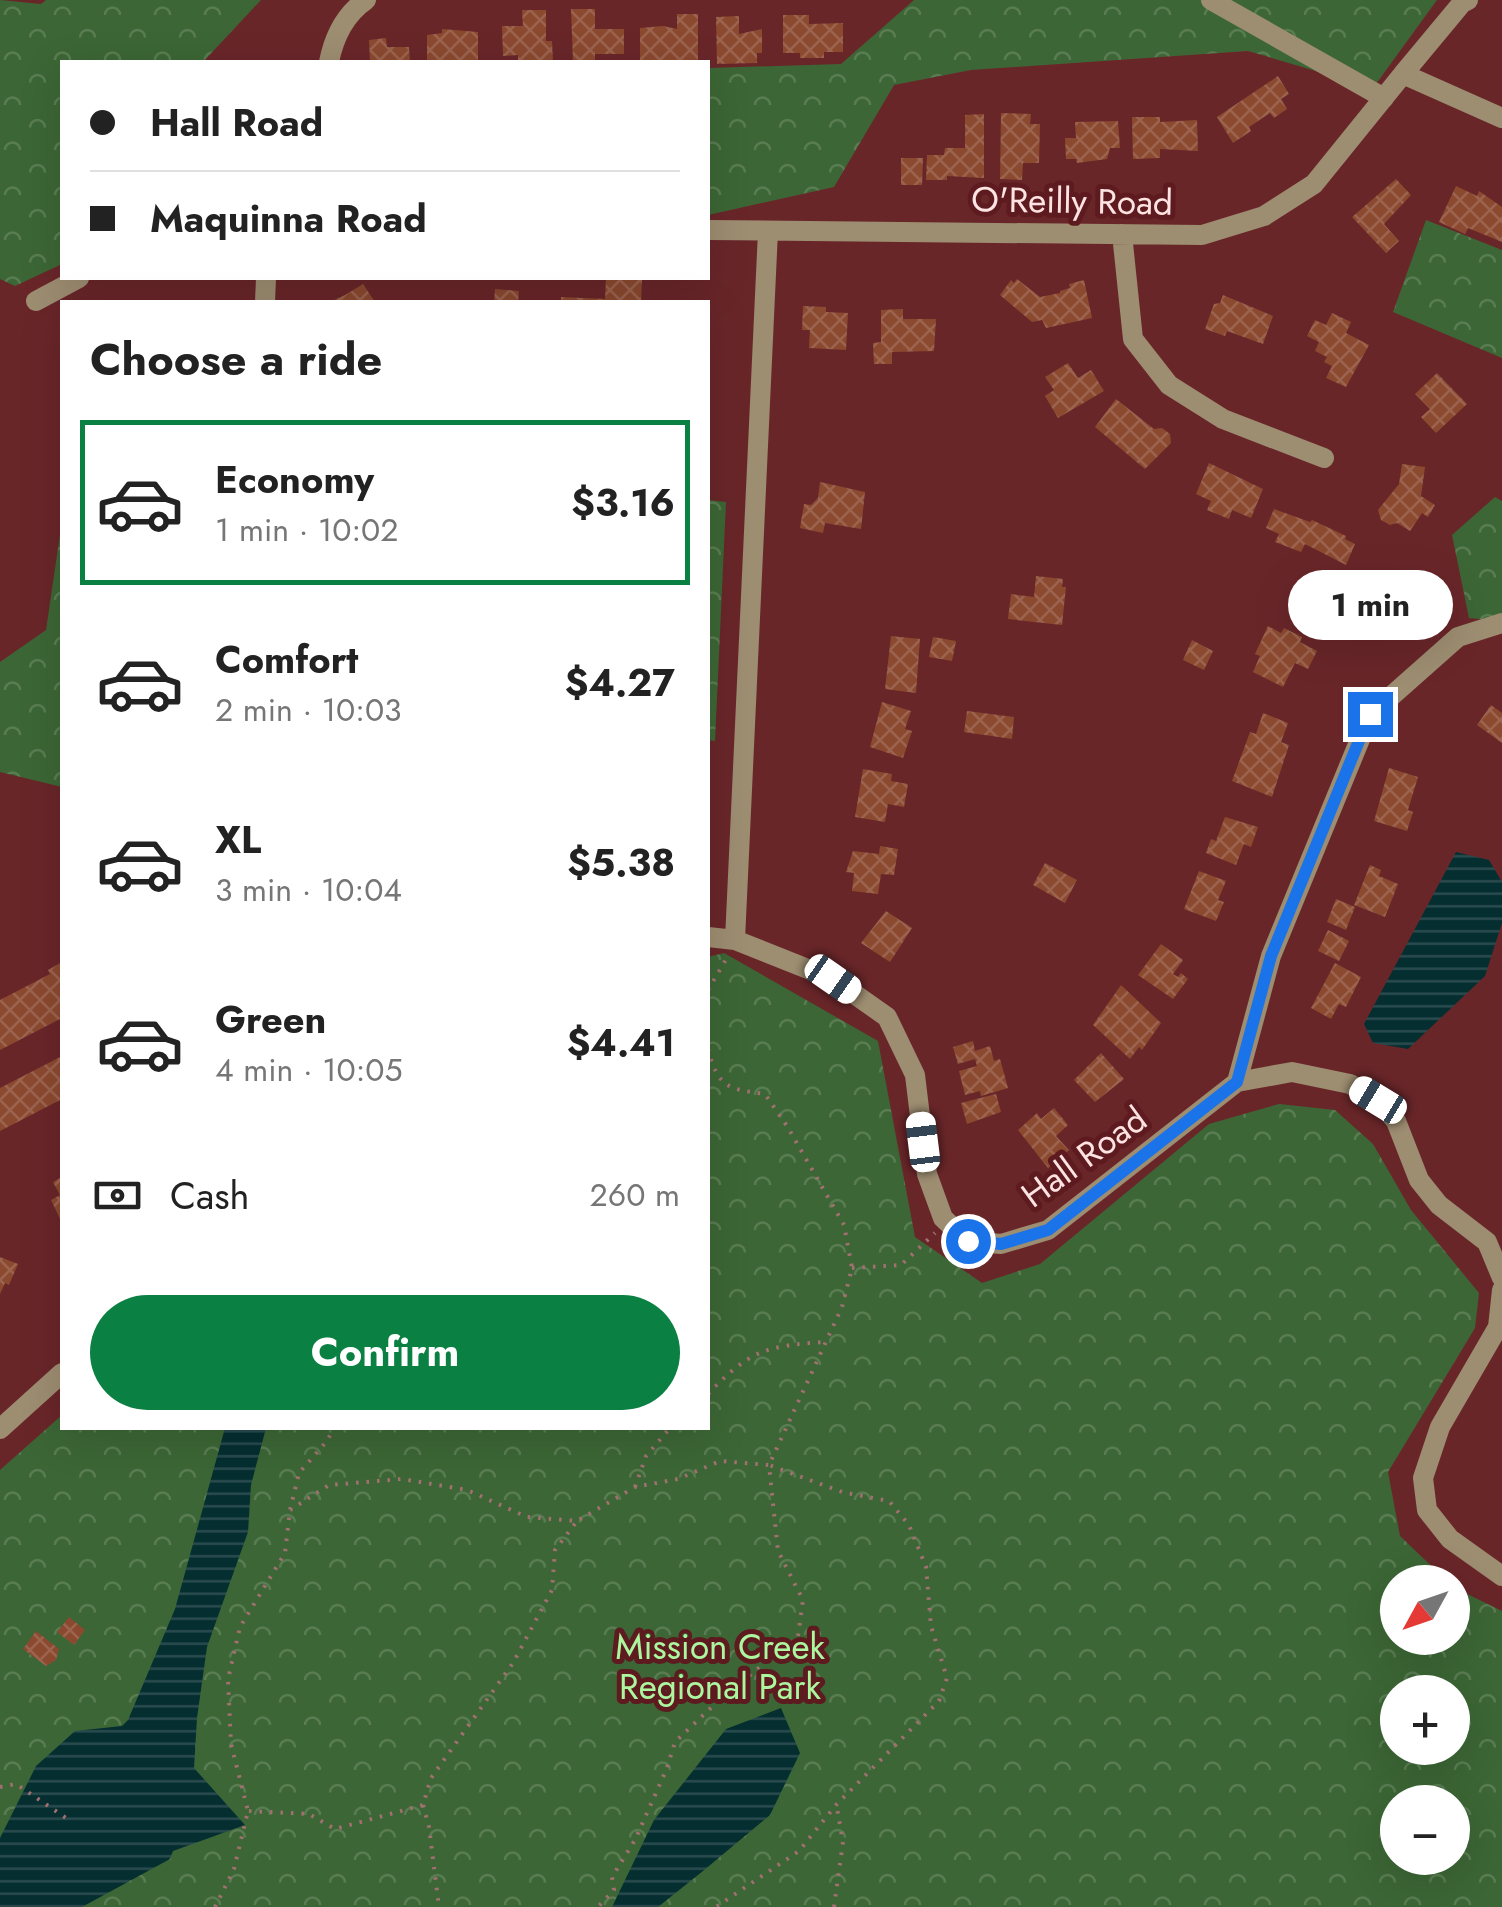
<!DOCTYPE html>
<meta charset="utf-8">
<style>
:root{--surface:#fff;--page:#f2f2f2;--text:#222;--muted:#767676;--line:#e0e0e0;--accent:#0b8043}
body{margin:0;font-family:Jost,sans-serif;background:var(--page);color:var(--text);height:100vh;display:flex;flex-direction:column;font-size:38px;white-space:nowrap}
*{box-sizing:border-box;margin:0}
p{font-size:32px;color:var(--muted)}
.icon{flex:none;width:55px;height:55px;fill:none;stroke:currentColor;stroke-width:2;stroke-linecap:round;stroke-linejoin:round}
.map{position:relative;flex:1;overflow:hidden}
.sheet{position:absolute;left:60px;top:300px;width:650px;height:1130px;display:flex;flex-direction:column;background:var(--surface);border-radius:0px;box-shadow:0 10px 40px #0002}
.sheet>*{flex:none}
.top-card{position:absolute;left:60px;top:60px;width:650px;height:220px;border-radius:0px;box-shadow:0 10px 40px #0002;display:grid;align-content:center;height:220px;padding:0 30px;background:var(--surface)}
.needle{width:65px;rotate:230deg}
.tools{position:absolute;left:1380px;top:1565px;display:grid;gap:20px}
.tools a{display:grid;place-items:center;width:90px;height:90px;border-radius:50%;background:var(--surface);box-shadow:0 10px 40px #0002;font-size:50px}
.end{position:absolute;width:45px;height:45px;margin:-22px;border:12px solid #1a73e8;background:#fff;box-shadow:0 0 0 5px #fff}
.from{border-radius:50%}
.bubble{position:absolute;height:70px;border-radius:35px;background:var(--surface);box-shadow:0 10px 40px #0002;font-size:32px;font-weight:700;line-height:70px;text-align:center}
.car{position:absolute;width:30px;height:60px;margin:-30px -15px;border-radius:12px;box-shadow:0 0 8px 2px #0007;background:linear-gradient(#fff 24%,#345 0 40%,#fff 0 76%,#345 0 86%,#fff 0)}
.top-card b{display:flex;align-items:center;gap:35px;height:95px;font-size:38px}
.top-card b+b{border-top:2px solid var(--line)}
.top-card i{width:25px;height:25px;background:var(--text)}
ul{padding:0;list-style:none}
li{display:flex;align-items:center;gap:30px;height:165px;margin:0 20px 15px;padding:0 10px;border:5px solid transparent;border-radius:0px}
li div{flex:1}
li b{display:block;font-size:38px}
li em{font-style:normal;font-weight:700}
li.on{border-color:var(--accent)}
li>.icon{width:90px;height:90px;stroke-width:1.5}
h2{padding:0 30px;font-size:45px;line-height:120px}
.pay{display:flex;align-items:center;gap:25px;height:110px;padding:0 30px;font-size:38px}
.pay p{margin-inline-start:auto}
.button{display:flex;gap:20px;margin-top:auto;padding:20px 30px}
.button a{flex:1;height:115px;border-radius:60px;background:var(--accent);color:#fff;font-size:40px;font-weight:700;line-height:115px;text-align:center}
.map>svg:first-child{display:block}
.forest{fill:url(#forest-crowns);fill-rule:evenodd}
.water{fill:url(#water-rules)}
.building{fill:url(#building-cross-hatch)}
.lines{fill:none;stroke-linecap:round;stroke-linejoin:round}
.path{stroke:#a37072;stroke-width:4;stroke-dasharray:2.5 8;stroke-linecap:butt}
.street{stroke:#9d8d71;stroke-width:20}
.route{stroke:#1a73e8;stroke-width:12}
.labels{text-anchor:middle;stroke-width:10;stroke-linejoin:round;paint-order:stroke}
.street-label{font-size:35px;fill:#fde3e2;stroke:#5d1a1f}
.park-label{font-size:35px;fill:#abf69e;stroke:#5d1a1f}
</style>
<div class="map">
<svg width="1502" height="1907" viewBox="0 0 1502 1907">
<defs>
<pattern id="forest-crowns" width="20" height="18" patternUnits="userSpaceOnUse" patternTransform="scale(2.5)"><rect width="20" height="18" fill="#3c6635"/><path d="M2 6a3 3 0 1 1 6 0M12 15a3 3 0 1 1 6 0" fill="none" stroke="#597c52"/></pattern>
<pattern id="water-rules" width="6" height="5" patternUnits="userSpaceOnUse" patternTransform="scale(2.5)"><rect width="6" height="5" fill="#052e31"/><path d="M0 2.5h6" fill="none" stroke="#2a4c4f"/></pattern>
<pattern id="building-cross-hatch" width="8" height="8" patternUnits="userSpaceOnUse" patternTransform="scale(2.5)"><rect width="8" height="8" fill="#8b4930"/><path d="M0 0l8 8M0 8l8-8" fill="none" stroke="#9c634e"/></pattern>
</defs>
<rect width="100%" height="100%" fill="#692629"/>
<!-- forest -->
<path class="forest" d="M0 0 41 4 46 0H261L203 62H62V264L15 286 0 279Z
M914 0H1437L1373 88 1248 51 971 70 894 85 834 187 708 215V68L841 64Z
M1426 220 1502 250V358L1393 312Z
M1495 497 1502 501V621L1469 618 1452 535Z
M708 500 726 502 715 741 708 740Z
M62 521V787L0 772V662L46 630Z
M724 953 878 1041 915 1237 982 1283 1040 1264 1209 1124 1279 1104 1335 1110 1373 1144 1411 1210 1479 1293 1475 1328 1388 1472 1400 1536 1448 1582H1398V1638H1452L1453 1587 1502 1611V1907H0V1470L62 1415V1428H708V957ZM1398 1692H1452V1748H1398ZM1398 1802H1452V1858H1398Z"/>
<!-- water -->
<path class="water" d="M1456 852 1489 860 1502 882V923L1485 976 1408 1049 1373 1043 1364 1024Z
M225 1428H266L251 1485 248 1532 207 1647 197 1718 194 1768 245 1825 173 1851 170 1859 82 1907H0V1838L36 1766 75 1731 122 1726 128 1720 175 1609Z
M781 1708 800 1753 770 1815 703 1871 658 1907H612L654 1820 726 1729Z"/>
<!-- building -->
<path class="building" d="M571 9H595V29H624V54H595V62H573Z
M522 10H546V41H552L553 62H518V55L503 56 502 26H523Z
M677 14H698V62H640V28L663 26 677 29Z
M783 15H809V24L843 23V52H824V58H800V53H783Z
M739 16V34L762 29V53H757V63L717 64 716 17Z
M442 29 478 32V62H427V35L442 33Z
M386 38 387 47H409L410 62H370L369 40Z
M1278 76 1289 94 1281 99 1287 109 1274 118 1270 113 1249 127 1251 131 1233 143 1217 117Z
M1001 113 1031 114 1030 124H1040L1039 163H1023L1022 180 1000 179Z
M984 114V178L947 176V180H926L927 155H944L945 148H965V115Z
M1132 117H1160V122L1197 120 1198 151 1160 149V158L1133 159Z
M1118 121 1120 148H1110L1107 159 1077 163 1076 159H1066L1065 138H1076L1075 122Z
M901 158H923L922 185H901Z
M1396 179 1411 195 1384 224 1399 241 1386 253 1352 217Z
M1456 186 1477 196 1479 191 1502 207V242L1468 228 1465 234 1439 222Z
M606 278 642 280 641 302H561V297L605 299Z
M1017 279 1040 297 1060 293V291L1070 288 1069 284 1084 280 1092 318 1046 328 1042 320 1032 322 1000 295 1011 280 1014 283Z
M363 284 375 302H330L345 295Z
M495 289 519 291 518 302H494Z
M1223 295 1273 316 1263 344 1227 331 1225 336 1205 329 1214 304 1220 303Z
M803 306 826 307V312L848 313 846 350 809 348 810 330H802Z
M903 309V319H936L934 351 892 352V364H874L873 343 881 342V310Z
M1332 313 1351 322 1346 333 1369 345 1346 387 1326 378 1332 366 1324 362 1327 357 1315 351 1319 342 1307 336 1315 320 1326 325Z
M1068 363 1078 378 1091 370 1104 391 1058 418 1045 396 1054 390 1045 377Z
M1437 373 1467 404 1436 433 1421 417 1430 409 1415 394Z
M1116 399 1154 429 1162 428 1170 434 1171 443 1145 469 1095 427Z
M1209 463 1263 489 1251 518 1232 510 1229 519 1207 510 1211 501 1196 494Z
M1402 464 1425 467 1421 496 1435 505 1428 517 1422 513 1410 531 1397 523 1390 525 1381 520 1378 510 1399 484Z
M820 482 865 492 861 529 825 523 823 533 800 528 804 504 811 505 818 498Z
M1274 509 1310 522 1312 520 1346 536 1345 539 1355 544 1346 565 1305 544 1301 552 1275 542 1279 534 1266 528Z
M1036 576 1063 579 1062 587H1066L1062 625 1008 619 1011 594 1034 597Z
M1429 577 1435 605 1413 612 1404 585Z
M1268 626 1281 633 1284 628 1302 637 1300 642 1317 651 1308 669 1295 663 1283 687 1253 672 1260 656 1255 654Z
M891 636 920 639 916 693 885 689Z
M933 637 956 641 952 661 929 657Z
M1192 640 1213 651 1204 670 1183 660Z
M882 702 911 711 905 729 912 731 903 758 870 747Z
M1491 705 1502 713V743L1477 725Z
M967 711 1014 717 1012 739 964 732Z
M1263 713 1288 723 1281 742 1289 745 1272 797 1232 781 1250 732 1256 734Z
M1389 768 1418 777 1408 810 1413 812 1407 831 1374 821Z
M863 769 892 774 891 781 908 784 904 807 888 804 885 822 855 817Z
M1225 817 1258 827 1251 847 1244 844 1236 865 1206 853 1211 839 1216 841Z
M880 846 898 849 894 875 881 874 878 894 852 891 854 873 846 872 853 851 879 854Z
M1045 863 1077 880 1065 903 1033 885Z
M1370 865 1381 870 1379 876 1398 884 1385 917 1354 905Z
M1199 871 1226 881 1218 900 1224 902 1216 921 1184 909Z
M1336 899 1355 907 1346 930 1327 922Z
M886 911 912 928 890 962 861 943Z
M1328 930 1349 941 1339 961 1318 951Z
M1161 944 1183 960 1173 974 1178 977 1181 973 1188 979 1173 999 1138 975Z
M62 962V1018L0 1050V1000L50 974 48 970Z
M1335 963 1361 977 1346 1007 1339 1004 1331 1019 1311 1008Z
M1121 985 1161 1023 1142 1050 1139 1047 1130 1059 1093 1025Z
M973 1041 975 1051 990 1046 994 1061 1000 1059 1008 1088 981 1096 980 1091 965 1095 959 1071 977 1066 975 1059 958 1064 953 1047Z
M1101 1053 1124 1079 1095 1102 1074 1080Z
M62 1056V1099L0 1131V1088Z
M996 1094 1001 1112 967 1124 961 1103Z
M1054 1108 1068 1125 1056 1136 1069 1150 1048 1168 1018 1130 1037 1113 1041 1119Z
M62 1177V1223L51 1200 60 1195 53 1182Z
M0 1257 18 1264 9 1285 5 1283 0 1294Z
M69 1617 85 1630 74 1645 57 1632Z
M36 1631 59 1649 56 1660 46 1666 23 1649Z"/>
<g class="lines">
<!-- path -->
<path class="path" d="M708 990 728 956
M708 1049C718 1087 727 1089 765 1094L787 1126 844 1225 852 1268 842 1307 769 1465 842 1492 889 1501 909 1525 926 1567 931 1626 947 1678 939 1701 836 1805 799 1851 716 1907
M852 1268 901 1265 935 1233
M708 1394C750 1350 765 1346 825 1342
M635 1487 646 1456 670 1428
M290 1510 329 1485 402 1479 467 1490 527 1517 577 1521 635 1487 678 1479 720 1461 769 1465 778 1551 803 1600 798 1636 716 1703 675 1742 667 1768 635 1840 612 1877 614 1890 598 1907
M0 1787 16 1784 72 1822
M423 1805 429 1827 439 1907
M249 1811 309 1814 335 1829 423 1805 431 1778 513 1663 552 1590 555 1550 577 1521
M215 1907 234 1869 248 1811 231 1744 228 1679 240 1627 285 1553 290 1510 299 1473 327 1441 334 1428
M834 1907 843 1842 837 1808"/>
<!-- street -->
<path class="street" d="M1211 0 1384 98
M329 62C334 37 344 15 366 0
M1403 74 1462 3 1468 0
M708 230 1202 235 1264 216 1314 184 1403 74 1502 118
M1122 234 1133 339 1169 385 1223 419 1324 458
M36 301 79 278
M265 302 266 278
M708 937 735 940 833 979 887 1017 915 1075 927 1174 943 1218 967 1241 1001 1244 1048 1230 1237 1082 1292 1072 1350 1084 1378 1100 1396 1121 1419 1180 1439 1205 1487 1242 1502 1278
M735 940 768 231
M1237 1082 1271 956 1370 715 1458 637 1502 623
M1502 1290 1498 1327 1440 1427 1423 1478 1427 1510 1450 1539 1502 1576
M0 1429 62 1373"/>
</g>
<g class="lines">
<!-- route -->
<path class="route" d="M968 1241 1001 1244 1048 1230 1237 1082 1271 956 1370 714"/>
</g>
<g class="labels">
<!-- street labels -->
<g class="street-label">
<text transform="translate(1072 201) rotate(1)" y="12">O'Reilly Road</text>
<text transform="translate(1084 1157) rotate(-36)" y="12">Hall Road</text>
</g>
<!-- park labels -->
<g class="park-label">
<text x="720" y="1659">Mission Creek<tspan x="720" dy="40">Regional Park</tspan></text>
</g>
</g>
</svg>
<div class="tools">
<a><svg class="needle" viewBox="-14 -14 28 28"><path d="M0-13l5 13h-10z" fill="#e53935"/><path d="M0 13l5-13h-10z" fill="#767676"/></svg></a>
<a>+</a>
<a>−</a>
</div>
<i class="end from" style="left:968px;top:1241px"></i>
<i class="end" style="left:1370px;top:714px"></i>
<div class="bubble" style="left:1288px;top:570px;width:165px">1 min</div>
<i class="car" style="left:833px;top:979px;rotate:125deg"></i>
<i class="car" style="left:1378px;top:1100px;rotate:301deg"></i>
<i class="car" style="left:923px;top:1142px;rotate:353deg"></i>
<div class="top-card">
<b><i class="from"></i>Hall Road</b>
<b><i></i>Maquinna Road</b>
</div>
<section class="sheet">
<h2>Choose a ride</h2>
<ul>
<li class="on"><svg class="icon" aria-label="car" viewBox="0 0 24 24"><path d="M5 17H2v-5l4-1 3-4h7l3 4 3 1v5h-3M9 17h6M6 11h13"/><circle cx="7" cy="17" r="2"/><circle cx="17" cy="17" r="2"/></svg><div><b>Economy</b><p>1 min · 10:02</p></div><em>$3.16</em></li>
<li><svg class="icon" aria-label="car" viewBox="0 0 24 24"><path d="M5 17H2v-5l4-1 3-4h7l3 4 3 1v5h-3M9 17h6M6 11h13"/><circle cx="7" cy="17" r="2"/><circle cx="17" cy="17" r="2"/></svg><div><b>Comfort</b><p>2 min · 10:03</p></div><em>$4.27</em></li>
<li><svg class="icon" aria-label="car" viewBox="0 0 24 24"><path d="M5 17H2v-5l4-1 3-4h7l3 4 3 1v5h-3M9 17h6M6 11h13"/><circle cx="7" cy="17" r="2"/><circle cx="17" cy="17" r="2"/></svg><div><b>XL</b><p>3 min · 10:04</p></div><em>$5.38</em></li>
<li><svg class="icon" aria-label="car" viewBox="0 0 24 24"><path d="M5 17H2v-5l4-1 3-4h7l3 4 3 1v5h-3M9 17h6M6 11h13"/><circle cx="7" cy="17" r="2"/><circle cx="17" cy="17" r="2"/></svg><div><b>Green</b><p>4 min · 10:05</p></div><em>$4.41</em></li>
</ul>
<div class="pay"><svg class="icon" aria-label="cash" viewBox="0 0 24 24"><path d="M3 7h18v10H3z"/><circle cx="12" cy="12" r="2"/></svg>Cash<p>260 m</p></div>
<div class="button"><a>Confirm</a></div>
</section>
</div>
